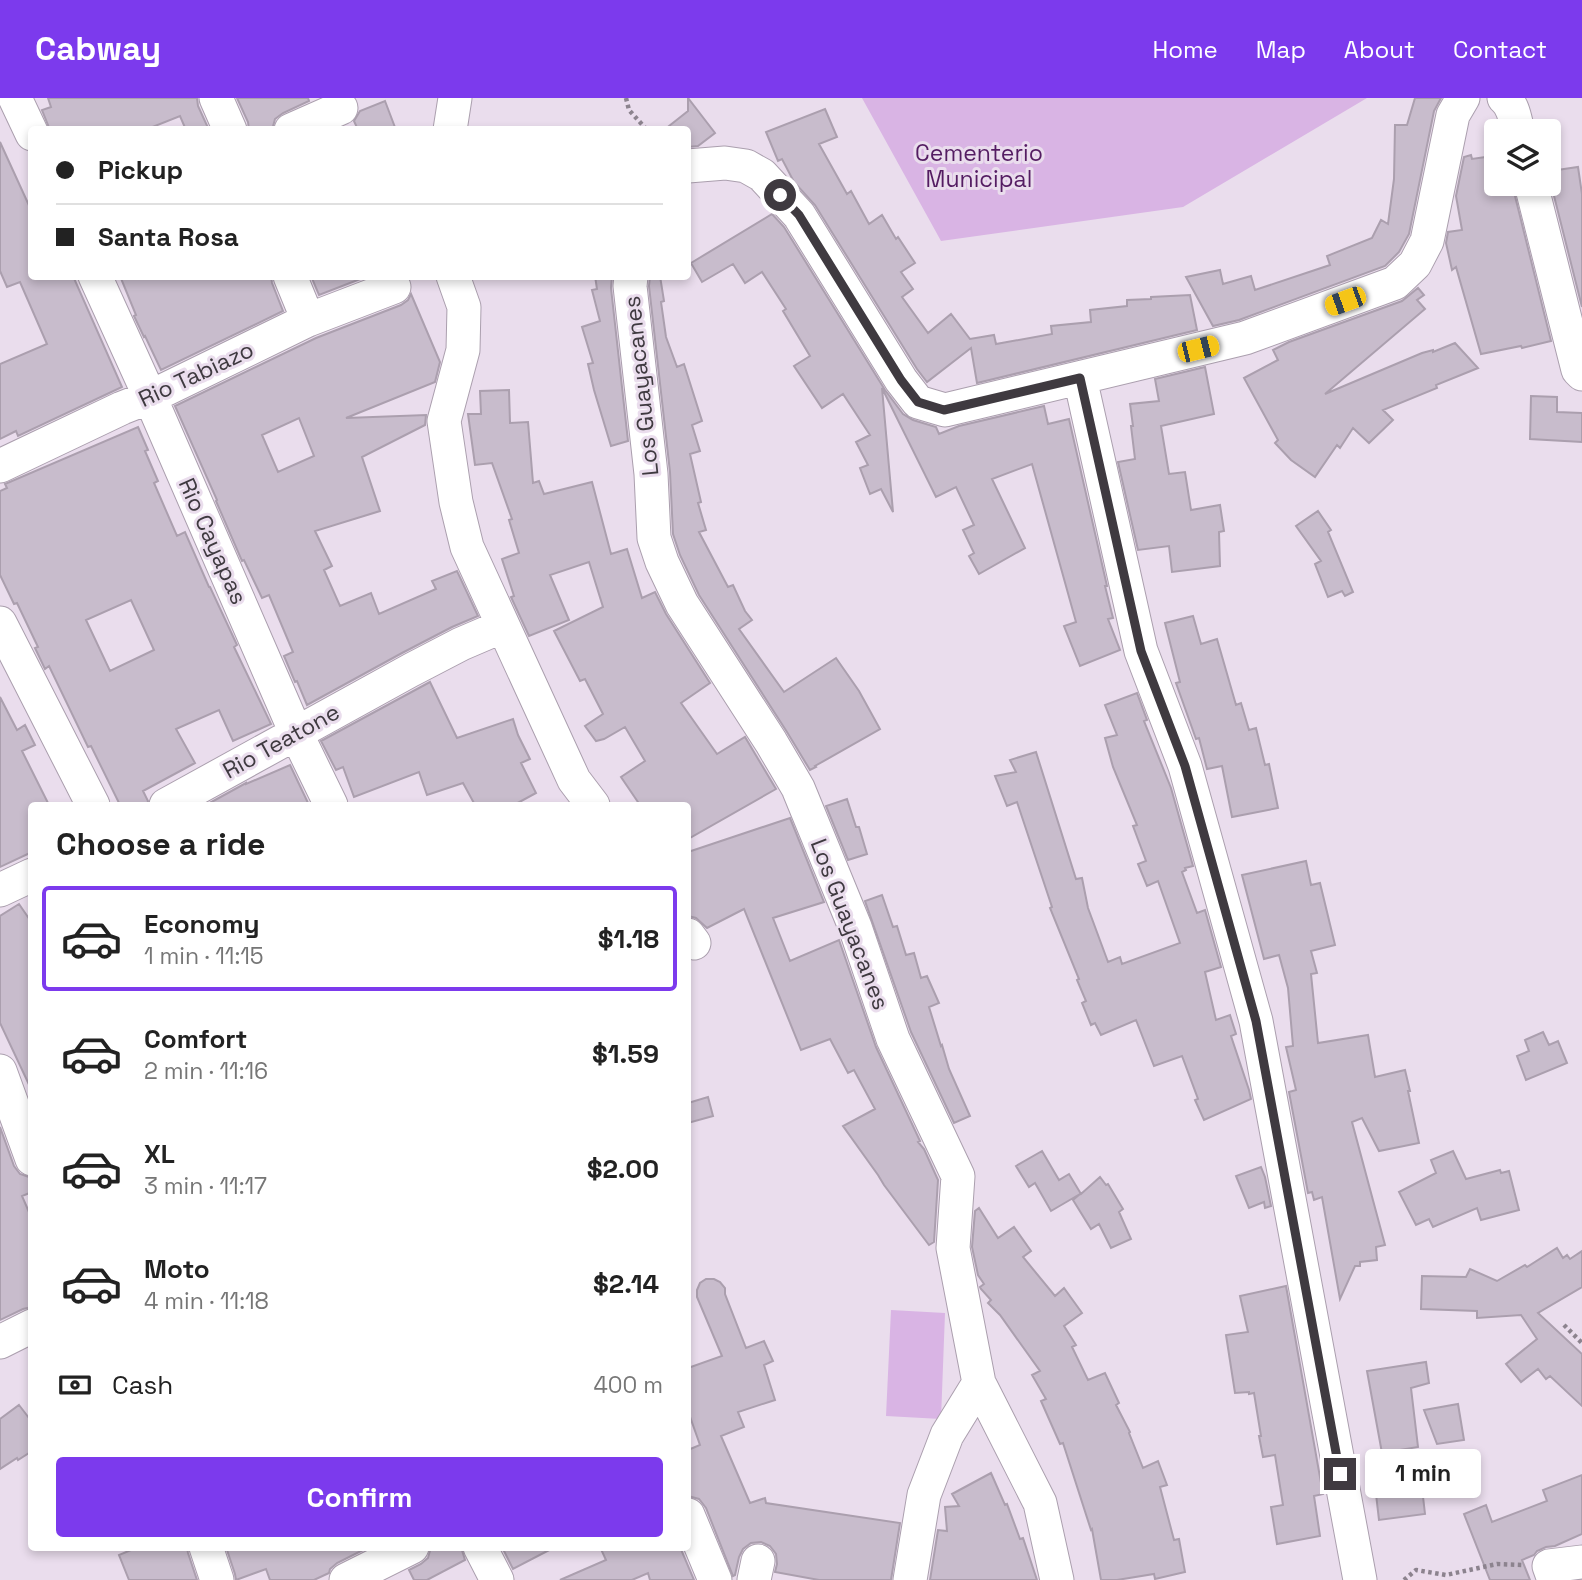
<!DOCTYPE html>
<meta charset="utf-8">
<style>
:root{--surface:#fff;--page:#f2f2f2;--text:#222;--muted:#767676;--line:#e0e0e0;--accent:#7c3aed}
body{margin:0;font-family:"Space Grotesk",sans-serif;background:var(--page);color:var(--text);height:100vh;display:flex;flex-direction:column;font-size:26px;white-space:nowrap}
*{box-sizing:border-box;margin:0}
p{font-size:23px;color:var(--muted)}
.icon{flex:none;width:38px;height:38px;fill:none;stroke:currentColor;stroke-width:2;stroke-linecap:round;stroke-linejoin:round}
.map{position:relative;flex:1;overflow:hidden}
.details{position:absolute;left:28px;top:704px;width:663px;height:749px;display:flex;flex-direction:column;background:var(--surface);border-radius:7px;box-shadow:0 4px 10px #0003}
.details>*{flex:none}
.top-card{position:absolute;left:28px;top:28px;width:663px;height:154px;border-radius:7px;box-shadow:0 4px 10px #0003;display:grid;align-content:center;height:154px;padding:0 28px;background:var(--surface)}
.controls{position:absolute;left:1484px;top:21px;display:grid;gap:14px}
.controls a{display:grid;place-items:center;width:77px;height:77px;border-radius:7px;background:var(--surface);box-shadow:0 4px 10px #0003;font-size:35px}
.end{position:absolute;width:32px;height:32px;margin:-16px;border:9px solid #3f3a40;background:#fff;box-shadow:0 0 0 4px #fff}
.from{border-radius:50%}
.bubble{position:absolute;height:49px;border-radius:7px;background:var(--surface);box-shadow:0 4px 10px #0003;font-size:23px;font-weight:700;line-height:49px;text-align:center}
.car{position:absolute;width:21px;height:42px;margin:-21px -10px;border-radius:9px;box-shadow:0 0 5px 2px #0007;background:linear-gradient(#f5c518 24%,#345 0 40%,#f5c518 0 76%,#345 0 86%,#f5c518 0)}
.top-card b{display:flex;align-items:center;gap:24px;height:66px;font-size:26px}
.top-card b+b{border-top:2px solid var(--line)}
.top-card i{width:18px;height:18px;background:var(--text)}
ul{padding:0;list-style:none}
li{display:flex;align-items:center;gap:21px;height:105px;margin:0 14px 10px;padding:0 14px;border:4px solid transparent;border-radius:7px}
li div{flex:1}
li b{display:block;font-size:26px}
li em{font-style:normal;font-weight:700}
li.selected{border-color:var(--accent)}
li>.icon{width:63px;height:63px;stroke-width:1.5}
h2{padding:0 28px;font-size:32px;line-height:84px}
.pay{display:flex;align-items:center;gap:18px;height:77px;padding:0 28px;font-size:26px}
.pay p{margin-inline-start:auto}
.button{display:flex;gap:14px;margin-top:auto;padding:14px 28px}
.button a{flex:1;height:80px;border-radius:7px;background:var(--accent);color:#fff;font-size:28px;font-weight:700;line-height:80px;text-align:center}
header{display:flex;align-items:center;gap:42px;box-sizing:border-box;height:98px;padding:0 35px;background:var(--accent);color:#fff}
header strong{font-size:33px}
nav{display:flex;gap:38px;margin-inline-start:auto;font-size:24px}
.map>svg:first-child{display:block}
.green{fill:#d9b4e4}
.building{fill:#c8bccc;stroke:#ab9fae;stroke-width:2;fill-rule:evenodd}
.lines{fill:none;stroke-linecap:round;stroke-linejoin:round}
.minor-casing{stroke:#ab9fae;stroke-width:35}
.path{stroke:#8c838e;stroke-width:4.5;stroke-dasharray:3.5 3.5;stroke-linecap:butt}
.minor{stroke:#fff;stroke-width:33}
.route{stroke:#3f3a40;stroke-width:9}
.labels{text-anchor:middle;stroke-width:6;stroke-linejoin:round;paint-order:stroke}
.park-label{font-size:23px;fill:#541c62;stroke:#eadded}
.street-label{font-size:23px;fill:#3f3a40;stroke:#eadded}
</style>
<header>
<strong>Cabway</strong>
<nav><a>Home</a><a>Map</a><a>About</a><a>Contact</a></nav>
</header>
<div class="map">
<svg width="1582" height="1482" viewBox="0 0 1582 1482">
<rect width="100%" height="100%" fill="#eadded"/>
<!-- green -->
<path class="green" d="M862 0H1367L1183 109 941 143Z
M891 1212 945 1215 941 1321 886 1318Z"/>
<!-- building -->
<path class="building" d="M48 0H197L198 8 209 32H186L180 18 145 32H50L42 12 51 9Z
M237 0H308L309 3 283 15 275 21 272 32H249L248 24Z
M688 0 715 35 698 48 688 49V32H664L688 13Z
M1415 0H1441L1434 13 1409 136 1399 154 1385 168 1239 222 1213 228 1186 179 1220 172 1223 186 1251 178 1255 192 1330 167 1327 158 1372 140 1381 122 1388 126 1394 81 1395 27H1407Z
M385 3 396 32H358L354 23 360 13Z
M825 11 837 39 819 46 847 96 851 93 869 126 882 117 896 141 898 139 915 165 901 174 913 191 902 199 928 235 951 216 970 241 994 237 996 246 1052 236 1051 228 1091 224 1090 212 1127 208V202L1151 201V199L1190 197 1197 232 977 285 971 250 927 284 917 271 815 107 794 84 782 61 778 63 766 34Z
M0 44 32 114V178H73L122 289 18 338 16 333 0 341V266L47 246 20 184 7 189 0 173Z
M1471 57 1472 61 1493 58 1496 86H1512L1551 243 1522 250 1521 248 1481 256 1456 169 1452 172 1446 145 1448 134 1462 132 1456 98 1464 59Z
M1578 69 1582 96V209L1551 86H1552L1550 73Z
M772 116 784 129 885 292 903 316 913 322 936 329 939 336 959 328 1044 308 1048 326 1069 321 1107 488H1105L1113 520 1108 521 1120 552 1080 568 1064 528 1076 524 1032 366 992 381 1025 450 979 476 969 458 974 455 963 432 974 427 956 389 936 399 882 290 893 414 881 391 870 396 860 370 868 367 856 344 870 337 843 296 822 310 794 268 810 258 783 213 786 211 762 174 745 185 733 166 702 184 691 165Z
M120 178H271L272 185 283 213 161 272 145 238 144 239 134 218 136 217Z
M311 178H368L319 197Z
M595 178H612L611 190 628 343 611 348 594 292 588 266 593 265 582 229 600 223 592 192 597 191Z
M650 178H660L664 203 661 204 666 239 677 269 684 266 702 323 692 327 700 353 690 356 701 404 698 405 706 432 699 434 728 489 733 487 745 513 752 522 739 531 784 594 836 560 859 593 880 631 815 668 816 669 810 672 787 634 699 497 680 457 673 436 670 374 649 188Z
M1418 190 1424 197 1417 202 1425 211 1325 296 1422 255 1433 252V254L1455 245 1478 270 1436 287 1437 290 1383 312 1393 322 1369 345 1353 330 1340 350 1337 347 1315 379 1291 362 1275 345 1278 342 1244 280 1278 262 1273 252 1289 244 1402 203Z
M411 196 440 264 435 284 346 320 426 317 425 327 362 359 380 413 315 433 332 468 324 472 340 508 371 495 379 516 436 491 432 483 457 473 478 518 452 529 402 555 307 607 297 583 295 584 284 558 293 554 269 497 262 500 244 462 242 463 216 403 217 402 175 308 316 240 401 207 408 202ZM299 320 314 358 278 374 262 337Z
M1205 269 1214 316 1161 328 1169 376 1185 374 1191 412 1220 407 1224 433 1219 434 1220 468 1172 474 1169 448 1138 452 1118 364 1135 361 1131 328H1133L1130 306 1159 303 1155 281Z
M509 292 510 325 528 324 533 385 539 383 544 396 592 384 611 456 627 451 642 500 655 494 666 516 710 585 681 605 717 656 745 639 776 691 688 741V707H640L621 679 645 663 625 629 604 641 596 643 585 628 603 616 585 581 580 583 554 533 603 509 589 464 550 477 569 522 529 538 511 499 514 498 502 461 519 455 509 422 512 421 492 365 475 367 468 316H481L480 293Z
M1531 298 1557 299V314L1582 315V344L1530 341Z
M138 329 148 352 145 353 158 383 154 385 177 438 185 434 209 489H210L237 547 234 549 271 626 233 643 219 612 176 631 195 665 143 693 148 703 147 707H120L91 648 88 649 49 568 45 571 35 550 38 549 17 505 14 506 0 477V393L7 390 5 386ZM131 502 154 552 110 573 86 522Z
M1318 413 1331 432 1328 434 1353 494 1345 498 1342 493 1328 499 1315 466 1321 463 1296 428Z
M1193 518 1201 546 1217 541 1236 607 1241 605 1249 632 1256 630 1265 667 1269 666 1278 710 1232 719 1222 668 1207 671 1199 640 1196 641 1176 585 1180 584 1165 525Z
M430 584 457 640 513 621 518 637 530 661 521 665 536 695 514 707H475L463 685 427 697 419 674 354 699 343 669 336 672 321 643Z
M1137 595 1147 622 1144 623 1171 690 1193 768 1185 770 1186 772 1182 774 1197 815 1205 812 1221 869 1205 874 1216 922 1230 917 1236 936 1231 938 1249 992 1251 1001 1204 1022 1195 1002 1198 1001 1182 958 1154 968 1136 922 1101 937 1095 925 1091 927 1082 905 1086 903 1077 882 1079 881 1050 810 1052 809 1017 704 1007 708 995 678 1016 674 1010 662 1036 654 1076 781 1082 780 1088 810 1108 864 1120 859 1122 866 1180 845 1158 783 1147 788 1138 766 1146 763 1133 728 1137 727 1113 669 1105 640 1117 637 1105 607Z
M0 599 17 632 25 627 35 647 22 653 49 707H32V754L0 769Z
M290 667 309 707H206L246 685V686Z
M847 701 856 729H859L867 756 848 762 826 708Z
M790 720 824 804 773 820 790 863 839 842 876 949 920 1043 918 1044 924 1051 938 1082 934 1144 929 1147 884 1087 878 1077 843 1028 875 1011 854 972 848 975 830 941 801 952 744 811 707 830 696 820 688 818V754Z
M1306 763 1311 787 1320 785 1335 847 1311 853 1317 875 1311 876 1318 945 1368 937 1375 979 1405 972 1410 993H1408L1419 1045 1379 1053 1362 1020 1352 1024 1385 1147 1376 1149 1377 1162 1360 1164V1168H1355L1340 1201 1322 1099 1314 1102 1312 1094 1308 1095 1289 994 1296 992 1286 949 1293 948 1288 890 1279 857 1264 861 1242 777Z
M882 797 893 829 897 828 906 857 914 855 921 880 927 878 939 905 929 909 941 948 942 947 949 971 970 1018 954 1025 911 934 865 803Z
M19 806 32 825V993L0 925V818Z
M1543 934 1549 947 1558 943 1567 965 1526 982 1517 958 1529 953 1525 942Z
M708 999 713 1018 688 1025V1005Z
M0 1029 14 1068 20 1076 32 1080V1094L22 1098 32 1121V1209L23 1211 0 1222Z
M1042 1053 1059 1082 1069 1076 1081 1096 1100 1079 1106 1087 1108 1086 1123 1111 1119 1114 1131 1141 1111 1150 1099 1126 1091 1131 1073 1102 1080 1096 1051 1113 1035 1085 1029 1089 1016 1068Z
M1453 1053 1466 1081 1500 1072 1501 1075 1509 1073 1519 1112 1481 1122 1477 1110 1433 1129 1429 1121 1416 1127 1399 1094 1436 1075 1431 1062Z
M1261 1069 1265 1079 1271 1108 1265 1110 1264 1104 1249 1110 1236 1078Z
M979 1110 998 1140 1014 1129 1031 1153 1023 1159 1055 1198 1064 1190 1082 1215 1064 1228 1076 1247 1072 1249 1088 1282 1105 1275 1119 1305 1116 1307 1130 1334 1129 1335 1143 1370 1158 1363 1167 1387 1160 1389 1174 1442 1179 1441 1185 1474 1155 1481 1154 1476 1117 1482H1101L1092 1431 1091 1432 1063 1345 1060 1346 1041 1303 1046 1301 1032 1277 1040 1273 1000 1217 988 1205 991 1202 981 1191 980 1189 984 1186 978 1177 972 1149 975 1113Z
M1557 1150 1563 1160 1567 1157 1570 1161 1582 1153V1189L1538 1215 1582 1256V1308L1550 1278 1546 1281 1538 1271 1521 1284 1506 1266 1537 1241 1521 1217 1477 1220V1213L1421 1211 1422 1178 1466 1179 1470 1171 1497 1183 1525 1167 1527 1169Z
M706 1181H714L720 1184 725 1190V1196L746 1250 764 1243 773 1263 764 1267 775 1302 738 1314 744 1329 721 1338 750 1405 765 1400 766 1405 900 1425 891 1482H819L775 1474 777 1466 776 1456 770 1448 761 1444 751 1445 743 1451 739 1459 735 1477 733 1478 706 1410 699 1401 688 1398V1352L700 1347 688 1313V1270L722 1258 697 1199V1192L700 1185Z
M1286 1188 1323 1396 1314 1398 1320 1438 1277 1446 1271 1409 1283 1407 1275 1357 1263 1359 1259 1338H1261L1254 1295 1249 1296V1294L1235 1295 1226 1237 1248 1234 1240 1198Z
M1426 1264 1429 1285 1411 1290 1418 1349 1382 1355 1367 1273Z
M1458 1306 1464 1342 1437 1346 1424 1312Z
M19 1307 32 1324V1353L18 1362 17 1360 0 1371V1321Z
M991 1375 1005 1407 1007 1406 1020 1441 1023 1440 1037 1482H930L938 1432 947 1433 945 1409 959 1408 952 1396Z
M1582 1377V1436L1555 1448 1546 1449 1537 1453 1534 1457 1522 1462 1530 1482H1490L1464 1416 1486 1407 1492 1424 1547 1403 1543 1392Z
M1422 1390 1425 1416 1379 1422 1376 1396Z
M138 1449H187L188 1455 197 1482H129L119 1457Z
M226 1449H369L337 1465 330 1471 329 1475 314 1482H270L266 1471 236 1482 235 1476Z
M431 1449H461L465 1462 427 1482H414L409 1472 421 1466 428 1460Z
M502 1449H555L513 1471Z
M600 1449H680L694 1482H650L648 1475 632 1482H560L606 1462Z"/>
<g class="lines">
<!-- minor casing -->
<g class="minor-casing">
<path id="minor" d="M15 0 32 36
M216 0 230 32
M1504 0C1514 8 1515 22 1518 33
M291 32 341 10
M450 32 455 0
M688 68 725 65 746 68 762 77 799 117 901 282 918 304 945 312 1245 240 1395 185 1415 166 1427 143 1453 17 1463 0
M1531 86 1578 272 1582 276
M95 178 150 299 296 635 331 707
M290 178 308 222
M453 178 464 209 463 252 444 323 456 404 467 449 574 682 593 707
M631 178 630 188 651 376 654 440 662 464 682 506 771 644 798 690 855 829 893 941 958 1078 953 1150 979 1285 1040 1405 1057 1482
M1080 280 1141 553 1185 668 1256 923 1360 1482
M0 368 122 310 150 299 308 222 394 189
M0 525 93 707
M166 707 411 572 461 546 503 528
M0 792 32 777
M688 837 694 845
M0 973 32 1061
M0 1244 32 1228
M688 1417 715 1482
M206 1449 217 1482
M480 1449 497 1482
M346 1482 412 1449
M754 1482 758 1463
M910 1482 924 1397 947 1337 979 1285
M1554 1482 1549 1468 1582 1464"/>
</g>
<!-- path -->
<path class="path" d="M626 0 629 12 647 32
M1564 1227 1582 1245
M1404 1482 1416 1472 1446 1477 1497 1466 1523 1467"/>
<!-- minor -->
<use href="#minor" class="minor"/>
</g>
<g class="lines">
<!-- route -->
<path class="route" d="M780 97 799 117 901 282 918 304 944 312 1080 280 1141 553 1185 668 1256 923 1340 1376"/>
</g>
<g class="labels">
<!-- park labels -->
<g class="park-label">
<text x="979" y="63">Cementerio<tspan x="979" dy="26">Municipal</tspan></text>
</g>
<!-- street labels -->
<g class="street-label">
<text transform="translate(196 276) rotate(-25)" y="8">Rio Tabiazo</text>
<text transform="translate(641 288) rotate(-96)" y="8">Los Guayacanes</text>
<text transform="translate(213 443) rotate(66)" y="8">Rio Cayapas</text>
<text transform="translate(281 643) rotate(-29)" y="8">Rio Teatone</text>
<text transform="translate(850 826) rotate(69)" y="8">Los Guayacanes</text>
</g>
</g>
</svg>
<div class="controls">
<a><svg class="icon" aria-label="layers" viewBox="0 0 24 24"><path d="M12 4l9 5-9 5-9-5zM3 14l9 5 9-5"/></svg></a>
</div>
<i class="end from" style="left:780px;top:97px"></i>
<i class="end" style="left:1340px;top:1376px"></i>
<div class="bubble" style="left:1365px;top:1351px;width:116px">1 min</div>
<i class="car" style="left:1345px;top:203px;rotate:250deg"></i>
<i class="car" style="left:1198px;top:251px;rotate:76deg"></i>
<div class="top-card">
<b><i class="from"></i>Pickup</b>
<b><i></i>Santa Rosa</b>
</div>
<section class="details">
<h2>Choose a ride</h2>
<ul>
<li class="selected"><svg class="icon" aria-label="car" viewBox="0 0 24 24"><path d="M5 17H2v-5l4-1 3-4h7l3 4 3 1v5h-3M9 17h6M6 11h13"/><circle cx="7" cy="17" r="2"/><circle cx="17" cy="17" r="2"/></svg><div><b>Economy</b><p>1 min · 11:15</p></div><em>$1.18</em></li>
<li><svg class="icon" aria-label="car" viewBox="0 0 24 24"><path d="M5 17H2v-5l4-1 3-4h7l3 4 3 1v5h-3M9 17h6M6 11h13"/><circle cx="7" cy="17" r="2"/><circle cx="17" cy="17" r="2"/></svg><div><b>Comfort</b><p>2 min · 11:16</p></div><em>$1.59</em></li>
<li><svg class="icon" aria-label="car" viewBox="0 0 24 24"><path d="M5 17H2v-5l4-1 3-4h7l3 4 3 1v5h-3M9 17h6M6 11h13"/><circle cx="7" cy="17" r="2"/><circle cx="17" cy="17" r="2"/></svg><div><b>XL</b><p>3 min · 11:17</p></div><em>$2.00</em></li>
<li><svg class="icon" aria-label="car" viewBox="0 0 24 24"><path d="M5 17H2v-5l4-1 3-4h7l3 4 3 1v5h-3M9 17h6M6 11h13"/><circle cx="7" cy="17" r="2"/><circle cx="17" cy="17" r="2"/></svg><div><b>Moto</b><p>4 min · 11:18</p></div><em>$2.14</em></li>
</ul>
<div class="pay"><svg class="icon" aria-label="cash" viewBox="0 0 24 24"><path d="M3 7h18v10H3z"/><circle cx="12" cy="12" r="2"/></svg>Cash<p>400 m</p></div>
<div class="button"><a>Confirm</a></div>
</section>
</div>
